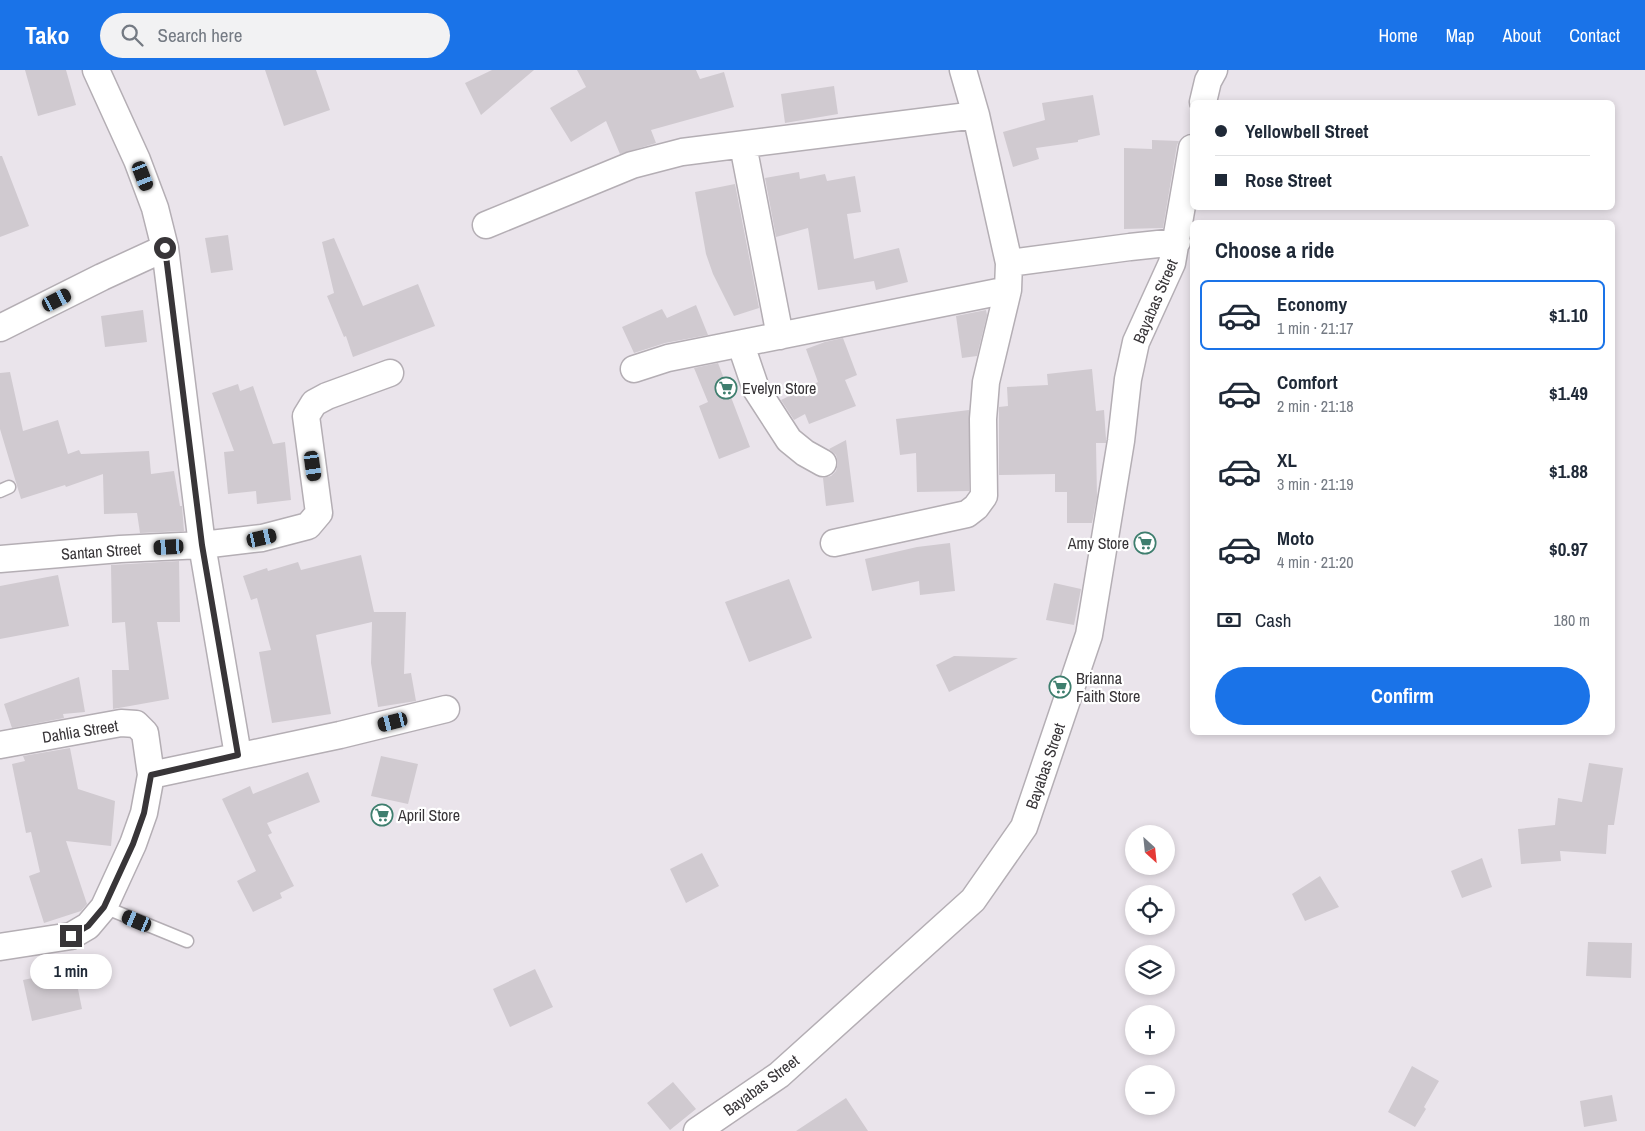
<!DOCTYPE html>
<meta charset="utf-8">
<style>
:root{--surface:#fff;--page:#f2f2f3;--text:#1f2937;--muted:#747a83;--line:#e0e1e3;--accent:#1a73e8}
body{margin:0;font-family:"Archivo Narrow",sans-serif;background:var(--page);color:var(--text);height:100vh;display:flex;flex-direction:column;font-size:19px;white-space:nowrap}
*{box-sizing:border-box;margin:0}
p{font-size:16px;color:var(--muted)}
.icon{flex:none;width:28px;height:28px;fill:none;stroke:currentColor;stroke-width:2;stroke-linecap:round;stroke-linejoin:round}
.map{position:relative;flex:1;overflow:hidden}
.panel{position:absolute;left:1190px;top:150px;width:425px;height:515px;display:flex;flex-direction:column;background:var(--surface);border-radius:8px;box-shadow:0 2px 8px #0003}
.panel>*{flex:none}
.top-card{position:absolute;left:1190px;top:30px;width:425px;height:110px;border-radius:8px;box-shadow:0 2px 8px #0003;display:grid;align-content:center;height:110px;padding:0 25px;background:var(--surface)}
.needle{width:32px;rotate:153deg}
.controls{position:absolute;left:1125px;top:755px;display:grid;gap:10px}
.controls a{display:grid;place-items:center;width:50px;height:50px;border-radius:50%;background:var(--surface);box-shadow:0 2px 8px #0003;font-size:25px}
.end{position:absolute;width:22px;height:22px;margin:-11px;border:6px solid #383538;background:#fff;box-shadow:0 0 0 2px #fff}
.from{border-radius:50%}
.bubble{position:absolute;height:35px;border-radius:18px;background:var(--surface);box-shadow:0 2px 8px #0003;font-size:16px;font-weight:700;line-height:35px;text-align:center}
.car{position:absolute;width:15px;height:30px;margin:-15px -8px;border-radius:6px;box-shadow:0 0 4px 1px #0007;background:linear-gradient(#222 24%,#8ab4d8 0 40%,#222 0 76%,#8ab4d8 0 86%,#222 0)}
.top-card b{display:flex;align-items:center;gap:18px;height:48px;font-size:19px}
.top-card b+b{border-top:1px solid var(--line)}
.top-card i{width:12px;height:12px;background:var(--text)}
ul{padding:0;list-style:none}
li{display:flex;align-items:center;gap:15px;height:70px;margin:0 10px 8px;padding:0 15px;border:2px solid transparent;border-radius:8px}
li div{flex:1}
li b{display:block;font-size:19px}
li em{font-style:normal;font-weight:700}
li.active{border-color:var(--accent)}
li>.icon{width:45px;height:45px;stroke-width:1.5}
h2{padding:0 25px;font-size:22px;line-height:60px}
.pay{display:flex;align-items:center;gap:12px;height:55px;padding:0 25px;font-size:19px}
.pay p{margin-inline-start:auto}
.primary-button{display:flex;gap:10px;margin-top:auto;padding:10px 25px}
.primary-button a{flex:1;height:58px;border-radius:30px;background:var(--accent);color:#fff;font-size:20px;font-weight:700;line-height:58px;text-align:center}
header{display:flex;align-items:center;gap:30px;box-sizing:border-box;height:70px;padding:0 25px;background:var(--accent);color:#fff}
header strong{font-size:24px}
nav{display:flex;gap:28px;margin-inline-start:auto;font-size:18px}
.search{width:350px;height:45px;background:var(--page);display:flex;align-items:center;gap:12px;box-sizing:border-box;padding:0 18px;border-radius:28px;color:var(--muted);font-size:19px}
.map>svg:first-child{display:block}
.building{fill:#d0cad0}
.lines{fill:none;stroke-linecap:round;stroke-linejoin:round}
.service-casing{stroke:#b4aeb4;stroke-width:15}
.minor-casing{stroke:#b4aeb4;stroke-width:29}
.service{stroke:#fff;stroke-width:12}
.minor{stroke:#fff;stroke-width:26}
.route{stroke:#383538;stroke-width:6}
.labels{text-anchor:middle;stroke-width:4.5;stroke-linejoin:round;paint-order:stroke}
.street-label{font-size:16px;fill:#383538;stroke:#fff}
.poi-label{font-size:16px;fill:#383538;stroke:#fff;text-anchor:start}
</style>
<header>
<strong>Tako</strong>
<div class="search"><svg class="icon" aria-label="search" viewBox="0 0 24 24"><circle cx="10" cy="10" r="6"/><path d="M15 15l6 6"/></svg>Search here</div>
<nav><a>Home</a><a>Map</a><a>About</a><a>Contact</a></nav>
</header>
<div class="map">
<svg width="1645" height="1061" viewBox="0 0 1645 1061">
<rect width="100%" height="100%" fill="#eae4eb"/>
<!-- building -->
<path class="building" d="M25 0H66L76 35 38 46Z
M265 0H316L330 40 284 56Z
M492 0H534L481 45 465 13Z
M577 0H696L700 9 724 2 734 37 651 60 656 73 620 84 606 51 571 72 550 38 586 17Z
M834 16 838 44 785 53 781 24Z
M1093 25 1100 65 1078 70V72L1036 78 1039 89 1013 97 1003 62 1045 50 1042 33Z
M1152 70 1179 71 1177 75 1163 158 1124 159V78L1152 79Z
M0 86H2L29 156 0 167Z
M799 102 800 109 825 104 827 111 855 106 861 142 847 144 854 189 899 178 908 212 876 220 874 211 818 220 808 158 776 167 765 108Z
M735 114 759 238 734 246 713 204 706 184 695 122Z
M228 165 233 200 211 203 205 168Z
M334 168 363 236 418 214 435 256 353 287 346 266 344 267 327 226 334 223 322 172Z
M696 235 708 265 665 273 634 283 622 257 662 239 667 248Z
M143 240 147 272 105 277 101 246Z
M986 240 987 245 977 286 962 288 956 246Z
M843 268 857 305 845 310 856 336 809 354 805 344 794 350 781 330 818 312 806 279 825 272Z
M718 293 750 377 719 389 699 336 708 332 694 298Z
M1092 299 1096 341 1104 340 1106 369V373H1096L1097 427 1092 453H1067V422H1055V404L999 405V337L1008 336 1007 317 1048 315 1047 304Z
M10 302 23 361 58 350 68 384 79 380 81 384 149 381 151 404 174 401 180 436H182L184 461 140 463 137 443H136L104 444 103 404 66 417 65 415 21 429 0 359V303Z
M238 314 240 321 253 316 273 374 285 372 291 430 257 434 256 421 228 424 224 382 234 381 212 323Z
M969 340V421L917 422 916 383 900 385 896 349Z
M846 370 854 432 826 436 823 408 831 406 836 401 838 393 836 385 829 379Z
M950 473 955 521 920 525 919 511 872 521 865 489 917 477Z
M361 485 374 542H406L404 604 411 603 416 631 378 637 371 593 372 552 316 565 331 644 272 653 259 582 271 580 257 528 251 530 243 506 267 498 268 501 298 492 301 500Z
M179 491 180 552H157L169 629 113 639 112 600H129L125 552 112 553 111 495Z
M58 505 69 556 0 569V516Z
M789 509 812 568 749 592 725 532Z
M1054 513 1081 519 1074 555 1046 550Z
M954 586 1018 588 949 622 936 595Z
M79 607 85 642 63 644 64 648 12 658 4 634Z
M70 678 78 719 115 731 111 776 66 771 87 834 81 841 44 853 29 806 40 802 31 762 26 763 12 694 25 691 23 686Z
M381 686 418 694 408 734 371 726Z
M1589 693 1623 698 1614 755H1608L1606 784 1560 781 1561 791 1521 794 1518 759 1555 755 1558 728 1582 732Z
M308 702 320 732 267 753 272 763 268 765 294 816 280 823 282 828 253 842 237 811 256 801 222 729 250 716 253 724Z
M702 783 719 816 686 833 670 799Z
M1482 788 1492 817 1462 828 1451 801Z
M1320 806 1339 837 1305 851 1292 824Z
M1588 872 1632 873 1631 908 1586 906Z
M74 899 82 939 32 951 23 910Z
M535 899 553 937 510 957 493 919Z
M1412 996 1439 1011 1424 1037 1426 1039 1415 1057 1388 1042Z
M673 1012 696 1039 670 1060 647 1033Z
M1612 1025 1617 1051 1584 1057 1580 1031Z
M846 1028 868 1061H796Z"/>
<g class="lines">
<!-- service casing -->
<g class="service-casing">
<path id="service" d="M0 421 9 417
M104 837 187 871"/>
</g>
<!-- minor casing -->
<g class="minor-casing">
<path id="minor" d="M96 0 137 90 155 138 165 178 202 475 238 685
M1203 32 1208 11 1214 0
M743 75 780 266
M486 155 632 95 682 82 976 45 963 0
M1009 193 1130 177 1177 172
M0 258 102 207 165 178
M741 275 756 319 789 370 805 383 823 393
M634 299 668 288 1008 220
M834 473 967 444 976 437 984 426 983 349 986 312 1008 220 1009 193 976 45
M0 489 120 479 202 475 262 468 308 456 319 443 306 346 314 333 327 326 390 303
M0 675 121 653 136 654 145 663 151 705 144 743 133 774 104 837 88 856 71 866 0 877
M151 705 340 665 446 639
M697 1061 779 1005 973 830 1024 757 1089 565 1121 371 1128 309 1136 272 1172 193 1192 78"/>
</g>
<!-- service -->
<use href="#service" class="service"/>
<!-- minor -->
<use href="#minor" class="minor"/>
</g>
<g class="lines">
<!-- route -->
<path class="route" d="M71 866 88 856 104 837 133 774 144 743 151 705 238 685 202 475 165 178"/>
</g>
<!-- icons -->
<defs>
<g id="supermarket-ring" transform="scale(1.125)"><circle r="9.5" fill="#fff" stroke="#3e7e6e" stroke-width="1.5"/><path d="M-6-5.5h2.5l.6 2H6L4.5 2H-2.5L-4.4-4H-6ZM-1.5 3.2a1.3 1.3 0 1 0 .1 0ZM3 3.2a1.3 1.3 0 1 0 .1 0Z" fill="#3e7e6e"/></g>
</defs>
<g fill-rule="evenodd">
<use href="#supermarket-ring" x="726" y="318"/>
<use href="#supermarket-ring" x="1145" y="473"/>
<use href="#supermarket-ring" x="1060" y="617"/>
<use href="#supermarket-ring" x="382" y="745"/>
</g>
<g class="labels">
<!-- street labels -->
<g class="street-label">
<text transform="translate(1155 231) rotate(-67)" y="6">Bayabas Street</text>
<text transform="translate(101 481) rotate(-4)" y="6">Santan Street</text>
<text transform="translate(80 661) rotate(-9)" y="6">Dahlia Street</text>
<text transform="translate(1045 696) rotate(-71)" y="6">Bayabas Street</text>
<text transform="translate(761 1015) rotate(-37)" y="6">Bayabas Street</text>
</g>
<!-- poi labels -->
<g class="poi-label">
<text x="742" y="324">Evelyn Store</text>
<text x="1129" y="479" text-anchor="end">Amy Store</text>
<text x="1076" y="614">Brianna<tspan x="1076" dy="18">Faith Store</tspan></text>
<text x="398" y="751">April Store</text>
</g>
</g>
</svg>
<div class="controls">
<a><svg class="needle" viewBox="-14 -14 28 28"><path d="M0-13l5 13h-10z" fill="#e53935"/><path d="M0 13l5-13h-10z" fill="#747a83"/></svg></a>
<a><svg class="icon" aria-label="locate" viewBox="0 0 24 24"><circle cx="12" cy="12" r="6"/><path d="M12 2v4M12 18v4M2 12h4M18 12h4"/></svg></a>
<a><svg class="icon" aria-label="layers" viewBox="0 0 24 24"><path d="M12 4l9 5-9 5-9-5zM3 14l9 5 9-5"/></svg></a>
<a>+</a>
<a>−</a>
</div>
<i class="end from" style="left:165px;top:178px"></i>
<i class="end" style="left:71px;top:866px"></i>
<div class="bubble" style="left:30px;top:884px;width:82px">1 min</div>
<i class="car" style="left:143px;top:106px;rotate:159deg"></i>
<i class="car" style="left:57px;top:230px;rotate:63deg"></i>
<i class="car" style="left:313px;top:396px;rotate:172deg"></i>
<i class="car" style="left:262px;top:468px;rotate:77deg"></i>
<i class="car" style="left:169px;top:477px;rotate:267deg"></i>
<i class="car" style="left:393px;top:652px;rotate:256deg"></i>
<i class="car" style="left:137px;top:851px;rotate:293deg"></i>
<div class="top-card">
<b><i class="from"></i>Yellowbell Street</b>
<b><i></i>Rose Street</b>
</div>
<section class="panel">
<h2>Choose a ride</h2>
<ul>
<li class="active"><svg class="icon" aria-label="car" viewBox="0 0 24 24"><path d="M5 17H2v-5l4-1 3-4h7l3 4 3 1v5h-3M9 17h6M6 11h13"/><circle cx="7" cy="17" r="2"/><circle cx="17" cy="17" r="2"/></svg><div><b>Economy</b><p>1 min · 21:17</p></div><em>$1.10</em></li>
<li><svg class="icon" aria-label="car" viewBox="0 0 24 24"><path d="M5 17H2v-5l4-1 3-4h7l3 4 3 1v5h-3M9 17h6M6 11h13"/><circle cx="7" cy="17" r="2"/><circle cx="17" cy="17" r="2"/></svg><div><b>Comfort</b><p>2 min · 21:18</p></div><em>$1.49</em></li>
<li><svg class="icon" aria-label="car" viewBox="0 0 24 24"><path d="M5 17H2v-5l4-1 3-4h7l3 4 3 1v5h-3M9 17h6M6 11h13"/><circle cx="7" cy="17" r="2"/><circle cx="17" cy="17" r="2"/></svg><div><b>XL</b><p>3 min · 21:19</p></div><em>$1.88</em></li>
<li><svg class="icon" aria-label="car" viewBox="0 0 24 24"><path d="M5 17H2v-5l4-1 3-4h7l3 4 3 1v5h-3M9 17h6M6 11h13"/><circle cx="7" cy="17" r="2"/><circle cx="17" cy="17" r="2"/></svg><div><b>Moto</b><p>4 min · 21:20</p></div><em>$0.97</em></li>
</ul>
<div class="pay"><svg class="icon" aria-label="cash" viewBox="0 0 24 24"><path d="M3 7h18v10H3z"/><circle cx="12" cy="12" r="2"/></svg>Cash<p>180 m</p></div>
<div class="primary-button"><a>Confirm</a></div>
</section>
</div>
